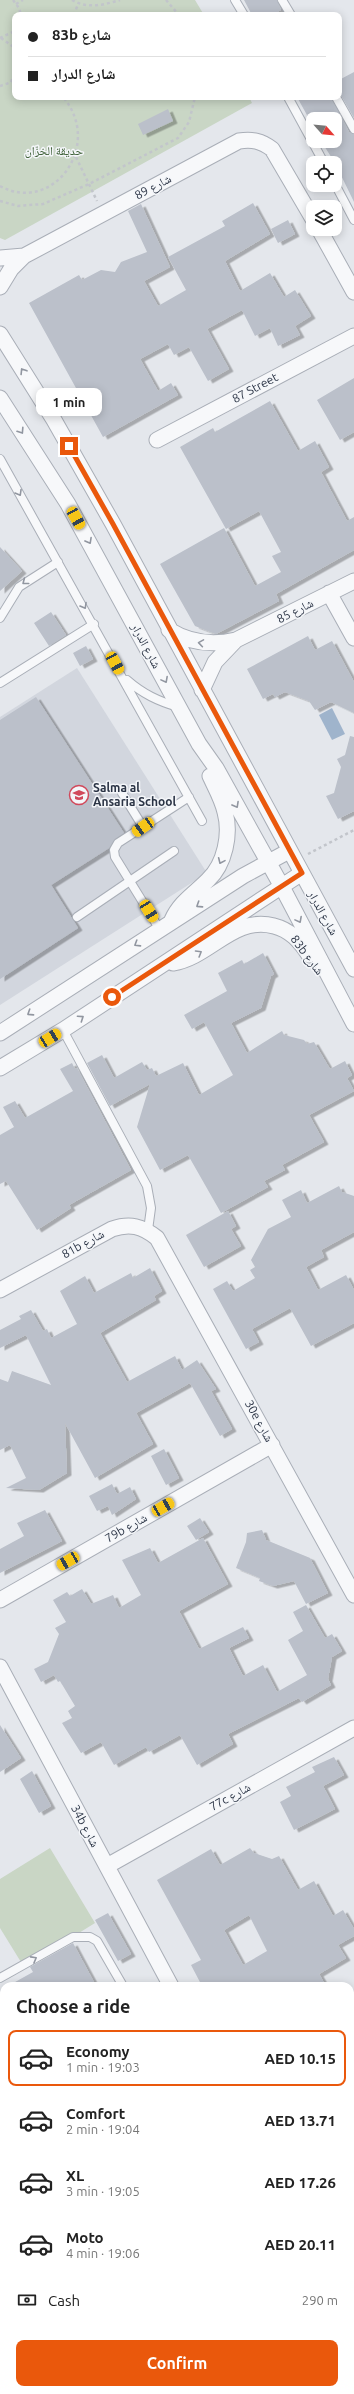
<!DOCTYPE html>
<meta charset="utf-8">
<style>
:root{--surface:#fff;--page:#f2f2f2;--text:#222;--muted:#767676;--line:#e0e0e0;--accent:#ea580c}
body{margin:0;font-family:Ubuntu,"Noto Naskh Arabic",sans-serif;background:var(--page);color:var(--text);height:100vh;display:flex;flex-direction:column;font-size:15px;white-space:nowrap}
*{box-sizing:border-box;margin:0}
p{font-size:13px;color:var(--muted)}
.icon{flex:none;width:22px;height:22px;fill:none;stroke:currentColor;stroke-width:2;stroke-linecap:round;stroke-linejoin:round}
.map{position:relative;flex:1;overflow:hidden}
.drawer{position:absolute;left:0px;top:1982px;width:354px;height:412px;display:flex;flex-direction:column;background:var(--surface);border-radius:12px 12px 0 0;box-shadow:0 2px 10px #0003}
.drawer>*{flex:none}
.hud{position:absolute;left:12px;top:12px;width:330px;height:88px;border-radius:8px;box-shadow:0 2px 10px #0003;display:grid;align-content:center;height:88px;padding:0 16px;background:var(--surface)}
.needle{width:26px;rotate:117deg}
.fabs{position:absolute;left:306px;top:112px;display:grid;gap:8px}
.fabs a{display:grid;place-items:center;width:36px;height:36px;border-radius:8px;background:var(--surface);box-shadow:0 2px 10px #0003;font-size:20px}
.end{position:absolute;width:18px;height:18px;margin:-9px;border:5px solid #ea580c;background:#fff;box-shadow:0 0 0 2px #fff}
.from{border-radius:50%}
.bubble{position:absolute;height:28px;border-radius:8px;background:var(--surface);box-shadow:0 2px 10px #0003;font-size:13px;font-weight:600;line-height:28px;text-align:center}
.car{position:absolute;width:12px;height:24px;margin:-12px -6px;border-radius:5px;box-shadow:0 0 3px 1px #0007;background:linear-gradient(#f5c518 24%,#345 0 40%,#f5c518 0 76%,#345 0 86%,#f5c518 0)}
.hud b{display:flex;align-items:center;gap:14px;height:38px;font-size:15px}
.hud b+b{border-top:1px solid var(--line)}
.hud i{width:10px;height:10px;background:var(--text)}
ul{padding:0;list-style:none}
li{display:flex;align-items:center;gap:12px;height:56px;margin:0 8px 6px;padding:0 8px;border:2px solid transparent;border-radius:8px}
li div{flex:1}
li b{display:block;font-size:15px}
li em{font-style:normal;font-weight:600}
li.current{border-color:var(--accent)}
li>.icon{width:36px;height:36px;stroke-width:1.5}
h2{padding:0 16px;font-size:18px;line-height:48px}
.pay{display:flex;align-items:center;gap:10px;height:44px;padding:0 16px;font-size:15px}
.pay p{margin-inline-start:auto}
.action{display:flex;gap:8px;margin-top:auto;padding:8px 16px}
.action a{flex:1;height:46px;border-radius:8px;background:var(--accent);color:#fff;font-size:16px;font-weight:600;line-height:46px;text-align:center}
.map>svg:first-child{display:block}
.built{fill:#d2d6de}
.green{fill:#c9d6c5}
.water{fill:#9fb4cc}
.building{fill:#bbc0ca;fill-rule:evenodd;filter:url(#shadow)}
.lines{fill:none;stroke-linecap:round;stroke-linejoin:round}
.lane-casing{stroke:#a9aeb7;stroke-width:10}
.street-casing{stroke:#a9aeb7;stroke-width:17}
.secondary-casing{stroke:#a9aeb7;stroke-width:24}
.path{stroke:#c2c5cb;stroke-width:2.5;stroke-dasharray:3 3;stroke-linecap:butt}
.lane{stroke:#f7f8fa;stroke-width:8}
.street{stroke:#f7f8fa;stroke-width:15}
.secondary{stroke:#fff;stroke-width:22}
.oneway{stroke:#9196a0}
.route{stroke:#ea580c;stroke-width:5}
.labels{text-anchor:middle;stroke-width:3;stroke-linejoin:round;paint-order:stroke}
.park-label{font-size:12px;fill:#3f6138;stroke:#f4f6f9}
.street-label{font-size:12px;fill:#2b3445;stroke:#f4f6f9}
.poi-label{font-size:12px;font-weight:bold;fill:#2b3445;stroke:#f4f6f9;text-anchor:start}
</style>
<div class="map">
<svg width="354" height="2394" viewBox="0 0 354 2394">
<defs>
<filter id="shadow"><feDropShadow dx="4.5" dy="2.5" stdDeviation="0" flood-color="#0004"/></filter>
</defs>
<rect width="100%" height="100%" fill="#e4e7ec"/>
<!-- built -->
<path class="built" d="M77 668 207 873 0 1005V717Z"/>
<!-- green -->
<path class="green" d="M0 0H195L204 15H15V97H249L252 103 5 240 0 238Z
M50 1848 95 1923 24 1967 0 1928V1879Z"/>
<!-- water -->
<path class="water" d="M332 708 345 734 332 740 319 715Z"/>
<!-- building -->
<path class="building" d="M244 0H277L281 10 271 15H252Z
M354 72V118L339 92V80Z
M297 97H331L349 132 354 134V202L335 163 321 141H335V119H313V126Z
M168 109 173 121 143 135 138 124Z
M253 203 270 234 225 261 240 291 270 273 284 297 295 290 311 316 295 326 300 335 278 346 270 328 255 336 242 310 207 329 229 369 208 381 189 347 174 355 168 344 140 359 158 391 171 383 178 395 103 437 29 303 79 275 82 280 101 270 115 272 121 262 147 252 128 211 141 204 170 267 144 281 158 306 186 290 168 257 225 226 222 221Z
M288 220 295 234 278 243 271 229Z
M354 378V432L340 440 317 400Z
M270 401 298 451 315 441 329 467 321 472 347 521 354 517V550L276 594 279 601 216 634 195 626 160 564 224 528 255 586 281 572 272 556 281 552 259 511 226 529 180 447 213 428 215 432Z
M0 547 22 571 0 591Z
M51 612 66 635 49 646 34 623Z
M308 636 315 650 332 641 354 682V713L331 702 315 710 309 701 285 692 275 697 273 694 263 699 247 669Z
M86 646 93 659 80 666 73 653Z
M36 697 124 833 115 839 109 848 51 885 78 928 0 979V720Z
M350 736 354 737V811L338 819 326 796 334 793 341 767 337 759 345 755Z
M263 953 274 974 271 976 261 1008 231 1023 247 1053 282 1031 284 1035 304 1040 307 1044 314 1042 330 1069 345 1061 352 1075 347 1078 354 1091 309 1115 324 1142 282 1165 285 1170 264 1181 268 1187 221 1213 188 1155 160 1170 137 1127 150 1084 110 1106 87 1063 102 1055 114 1078 142 1062 147 1070 152 1068 156 1076 183 1063 199 1095 233 1075 204 1022 192 1029 184 1015 227 991 218 973 242 960 244 964Z
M72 1063 75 1069 77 1068 131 1170 69 1205 71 1208 37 1230 6 1181 0 1184V1135L14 1127 3 1107 15 1101 25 1118 73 1091 60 1069Z
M339 1186 342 1192 354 1196V1232L321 1250 324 1257 306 1267 318 1290 346 1275 354 1290V1323L311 1346 290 1308 252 1329 259 1342 246 1349 213 1289 227 1281 233 1291 255 1278 250 1270 255 1267 251 1260 268 1229 291 1217 282 1200 301 1190 307 1203Z
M228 1211 236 1226 231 1229 241 1246 204 1267 186 1235Z
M150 1268 162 1291 154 1296 156 1300 100 1333 127 1382 175 1356 182 1370 197 1360 216 1389 211 1391 232 1429 220 1436 190 1383 136 1413 153 1444 95 1478 65 1423 67 1473 39 1490 6 1488 26 1478 10 1445 0 1450V1379L8 1382 12 1371 51 1385 26 1335 0 1348V1330L21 1319 19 1316 31 1310 43 1331 47 1329 51 1338 77 1324 60 1291 85 1276 94 1293 131 1273 133 1278Z
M164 1449 179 1478 166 1485 151 1456Z
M112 1484 117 1494 130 1487 136 1499 112 1515 108 1506 97 1511 89 1496Z
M45 1510 62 1541 0 1573V1549L24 1536 17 1523Z
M200 1518 209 1532 196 1540 187 1526Z
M262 1530 266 1540 310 1558 328 1593 306 1604 294 1581 273 1586 259 1581 260 1578 236 1568 246 1542 247 1533Z
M203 1538 228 1584 179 1611 199 1649 243 1627 249 1638 229 1648 243 1676 263 1665 277 1692 307 1675 288 1640 303 1631 293 1612 306 1605 325 1638 332 1634 342 1651 332 1657 328 1679 331 1685 302 1702 299 1698 228 1734 233 1744 197 1765 180 1735 149 1752 146 1747 114 1765 101 1742 81 1753 62 1723 72 1718 68 1711 75 1706 60 1681 58 1682 54 1675 41 1682 34 1669 48 1662 59 1634 55 1628 66 1622 53 1600 67 1592 70 1596 82 1589 91 1604 113 1595 119 1608 141 1595 122 1560 150 1548 158 1563Z
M0 1725 21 1758 0 1772Z
M334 1757 344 1775 323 1786 335 1809 294 1830 280 1802 291 1796 286 1787 315 1772 312 1767Z
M32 1771 51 1806 39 1813 20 1779Z
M250 1848 254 1853 272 1859 279 1856 298 1890 314 1881 333 1916 343 1910 354 1929V1936L338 1945 346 1958 319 1974 326 1986H202L191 1965 201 1960 157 1880 211 1849 220 1865ZM249 1915 267 1951 243 1965 224 1930Z
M108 1913 131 1954 118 1961 95 1920Z
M73 1943 96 1986H8L33 1972 30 1967Z"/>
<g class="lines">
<!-- lane casing -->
<g class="lane-casing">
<path id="lane" d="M235 0 244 15
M282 0 291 15
M288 97 324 163
M336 97 354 129
M335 184 354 220
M0 459 202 821
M0 618 19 587 58 562
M127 680C143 694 158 701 178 707
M0 683 94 624
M122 793 143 827
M77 917 174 851
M160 930 115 857 114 850 118 843 189 797
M63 1030 147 1186 151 1208 148 1230
M0 1978 73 1937H90L97 1941 123 1986
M0 2171 4 2169
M0 2327 4 2328
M71 2390 74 2394"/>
</g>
<!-- street casing -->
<g class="street-casing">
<path id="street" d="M319 229 354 292
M0 258 24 256
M0 287 11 269 24 256 239 141C253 139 261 141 272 149L313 219
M0 334 54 420 113 524 354 969
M0 398 68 504 199 744 216 768 281 885 354 1024
M157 440 354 336
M329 593 354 638
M169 630C190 643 211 646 236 640L354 581
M202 690 215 662 235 641
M172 920C180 902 194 894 208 880 225 864 231 834 225 812 222 799 215 787 210 776
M173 963C210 957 234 915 274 926 290 930 300 941 309 955
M0 1033 243 876 289 851
M0 1068 63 1030 302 873
M0 1290 112 1229C130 1223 142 1226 157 1238L354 1595
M0 1600 272 1445
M0 1667 171 1986
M107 1866 354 1728
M350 2041 354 2039
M0 2235 4 2233
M122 2390 124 2394
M321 2394 326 2390"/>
</g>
<!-- secondary casing -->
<g class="secondary-casing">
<path id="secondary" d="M0 2347 4 2353
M26 2390 29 2394"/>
</g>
<!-- path -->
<path class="path" d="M13 0 19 8 21 15
M72 0C87 9 104 5 120 0
M166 0 179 15
M16 4 23 0
M74 15 78 4
M0 38 15 31
M1 38 15 48
M11 82 15 73
M0 86 15 81
M76 157 97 201
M0 186C53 215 104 145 63 97
M0 201 18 206 43 204 89 184 178 138 189 122 195 97
M308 854 354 830
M350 2335 354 2340
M99 2390 101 2394"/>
<!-- lane -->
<use href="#lane" class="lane"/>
<!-- street -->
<use href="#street" class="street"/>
<!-- secondary -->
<use href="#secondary" class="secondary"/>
</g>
<!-- one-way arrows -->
<defs><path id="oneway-chevron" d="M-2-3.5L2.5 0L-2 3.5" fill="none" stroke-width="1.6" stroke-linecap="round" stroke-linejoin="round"/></defs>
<g class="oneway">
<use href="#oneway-chevron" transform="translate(23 371) rotate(-122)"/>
<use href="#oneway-chevron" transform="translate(21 431) rotate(57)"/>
<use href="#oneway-chevron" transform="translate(19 493) rotate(60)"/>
<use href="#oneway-chevron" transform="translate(89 541) rotate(61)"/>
<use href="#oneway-chevron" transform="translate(25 582) rotate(142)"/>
<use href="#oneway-chevron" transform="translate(84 606) rotate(60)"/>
<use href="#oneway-chevron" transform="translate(201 643) rotate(-171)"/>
<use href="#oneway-chevron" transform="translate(165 680) rotate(62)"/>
<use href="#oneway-chevron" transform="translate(236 805) rotate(61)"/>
<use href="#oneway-chevron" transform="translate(221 861) rotate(114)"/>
<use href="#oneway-chevron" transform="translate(199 905) rotate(147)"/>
<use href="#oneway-chevron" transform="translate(299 920) rotate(62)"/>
<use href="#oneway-chevron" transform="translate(137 944) rotate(148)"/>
<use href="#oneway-chevron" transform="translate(199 953) rotate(-31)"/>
<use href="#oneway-chevron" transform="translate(30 1013) rotate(147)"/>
<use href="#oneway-chevron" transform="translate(81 1018) rotate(-34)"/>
<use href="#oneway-chevron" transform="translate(34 1959) rotate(-29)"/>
</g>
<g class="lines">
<!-- route -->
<path class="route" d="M69 446 113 524 302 873 112 997"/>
</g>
<!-- icons -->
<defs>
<g id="school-ring" transform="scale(1)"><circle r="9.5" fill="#f4f6f9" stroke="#d1495b" stroke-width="1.5"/><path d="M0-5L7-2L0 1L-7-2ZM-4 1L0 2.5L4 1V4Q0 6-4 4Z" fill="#d1495b"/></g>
</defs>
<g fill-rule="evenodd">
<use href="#school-ring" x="79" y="795"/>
</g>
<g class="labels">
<!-- park labels -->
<g class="park-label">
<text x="54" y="155">حديقة الخزّان</text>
</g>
<!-- street labels -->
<g class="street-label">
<text transform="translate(153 187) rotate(-28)" y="4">شارع 89</text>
<text transform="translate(255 388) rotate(-28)" y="4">87 Street</text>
<text transform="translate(295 611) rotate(-27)" y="4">شارع 85</text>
<text transform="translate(146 646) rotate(62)" y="4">شارع الدرار</text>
<text transform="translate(323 913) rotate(61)" y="4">شارع الدرار</text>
<text transform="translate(307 955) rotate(53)" y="4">83b شارع</text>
<text transform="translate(83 1244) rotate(-29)" y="4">81b شارع</text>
<text transform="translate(259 1421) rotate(61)" y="4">30e شارع</text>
<text transform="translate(126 1528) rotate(-30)" y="4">79b شارع</text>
<text transform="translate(230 1797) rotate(-29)" y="4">77c شارع</text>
<text transform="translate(85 1826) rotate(62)" y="4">34b شارع</text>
</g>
<!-- poi labels -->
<g class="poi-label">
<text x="93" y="792">Salma al<tspan x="93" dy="14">Ansaria School</tspan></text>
</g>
</g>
</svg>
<div class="fabs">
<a><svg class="needle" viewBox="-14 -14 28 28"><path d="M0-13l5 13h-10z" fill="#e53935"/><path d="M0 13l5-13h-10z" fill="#767676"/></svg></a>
<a><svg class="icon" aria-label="locate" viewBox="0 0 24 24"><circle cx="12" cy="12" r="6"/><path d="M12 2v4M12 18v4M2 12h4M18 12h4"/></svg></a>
<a><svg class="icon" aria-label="layers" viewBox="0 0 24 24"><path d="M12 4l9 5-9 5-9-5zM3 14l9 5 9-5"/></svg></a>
</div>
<i class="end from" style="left:112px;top:997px"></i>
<i class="end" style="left:69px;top:446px"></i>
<div class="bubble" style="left:36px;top:388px;width:66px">1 min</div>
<i class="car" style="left:76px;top:518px;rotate:151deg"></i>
<i class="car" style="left:115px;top:663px;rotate:151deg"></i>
<i class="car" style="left:143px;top:827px;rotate:236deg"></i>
<i class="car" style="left:149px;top:911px;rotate:148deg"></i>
<i class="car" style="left:50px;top:1038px;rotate:59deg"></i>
<i class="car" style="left:163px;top:1507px;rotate:60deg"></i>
<i class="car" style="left:68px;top:1561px;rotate:240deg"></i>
<div class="hud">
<b><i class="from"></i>83b شارع</b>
<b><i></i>شارع الدرار</b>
</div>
<section class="drawer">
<h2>Choose a ride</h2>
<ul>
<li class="current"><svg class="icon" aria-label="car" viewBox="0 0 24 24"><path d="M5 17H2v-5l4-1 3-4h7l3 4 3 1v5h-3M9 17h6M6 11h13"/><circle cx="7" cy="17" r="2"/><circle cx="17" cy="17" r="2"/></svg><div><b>Economy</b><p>1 min · 19:03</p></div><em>AED 10.15</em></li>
<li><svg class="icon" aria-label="car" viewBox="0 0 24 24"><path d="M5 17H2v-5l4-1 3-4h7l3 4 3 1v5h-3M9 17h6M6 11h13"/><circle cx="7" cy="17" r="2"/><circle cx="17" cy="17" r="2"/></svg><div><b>Comfort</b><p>2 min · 19:04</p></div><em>AED 13.71</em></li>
<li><svg class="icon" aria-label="car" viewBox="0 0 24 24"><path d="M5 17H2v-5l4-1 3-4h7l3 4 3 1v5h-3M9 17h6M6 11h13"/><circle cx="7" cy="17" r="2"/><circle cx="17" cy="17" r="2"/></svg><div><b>XL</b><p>3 min · 19:05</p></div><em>AED 17.26</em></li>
<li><svg class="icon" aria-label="car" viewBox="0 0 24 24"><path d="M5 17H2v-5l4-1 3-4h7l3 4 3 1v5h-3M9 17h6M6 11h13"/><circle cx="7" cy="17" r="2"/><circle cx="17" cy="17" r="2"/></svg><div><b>Moto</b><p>4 min · 19:06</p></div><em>AED 20.11</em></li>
</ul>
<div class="pay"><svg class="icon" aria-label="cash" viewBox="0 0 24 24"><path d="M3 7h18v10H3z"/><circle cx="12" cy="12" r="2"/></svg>Cash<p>290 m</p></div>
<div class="action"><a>Confirm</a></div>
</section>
</div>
